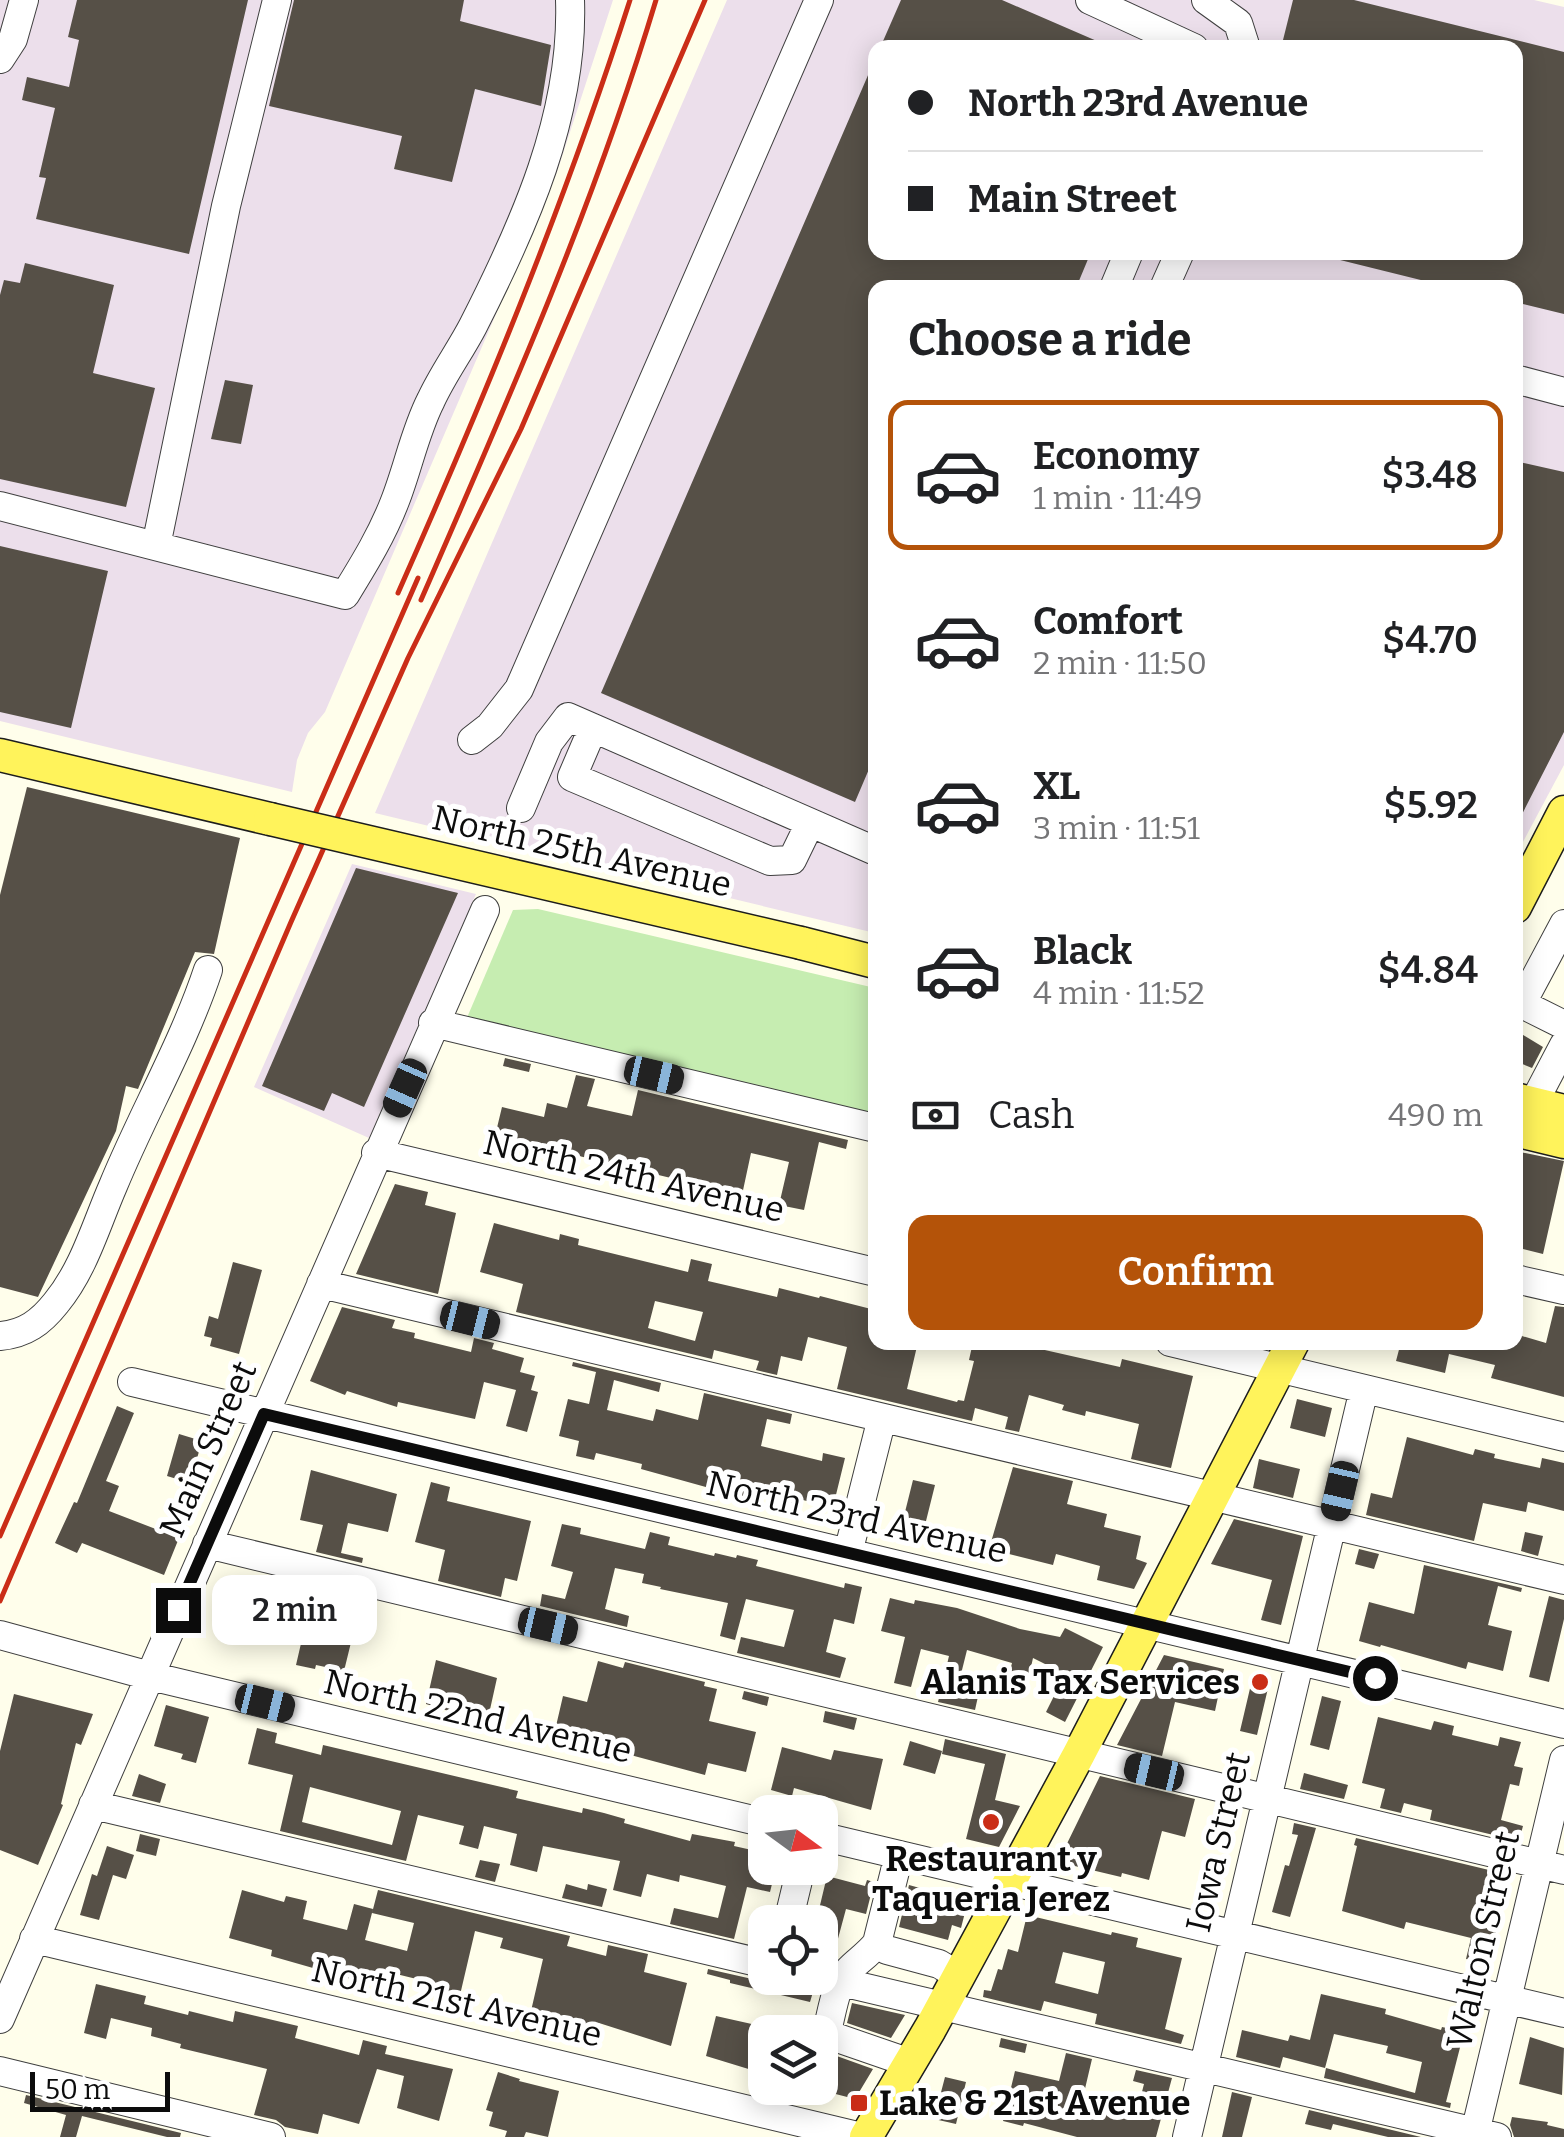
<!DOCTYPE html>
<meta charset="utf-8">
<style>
:root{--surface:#fff;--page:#f2f2f2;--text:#202124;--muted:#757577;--line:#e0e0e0;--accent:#b45309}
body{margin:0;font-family:Bitter,serif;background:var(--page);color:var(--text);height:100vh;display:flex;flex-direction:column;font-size:38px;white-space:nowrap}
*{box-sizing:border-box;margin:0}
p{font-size:32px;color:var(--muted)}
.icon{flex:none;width:55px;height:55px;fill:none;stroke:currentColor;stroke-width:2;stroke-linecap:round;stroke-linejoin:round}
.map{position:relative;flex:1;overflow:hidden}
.drawer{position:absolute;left:868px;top:280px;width:655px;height:1070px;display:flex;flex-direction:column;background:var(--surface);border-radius:20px;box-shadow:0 5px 25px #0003}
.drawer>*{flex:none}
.hud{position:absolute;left:868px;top:40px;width:655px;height:220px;border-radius:20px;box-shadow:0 5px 25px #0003;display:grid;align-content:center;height:220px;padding:0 40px;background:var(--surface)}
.needle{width:65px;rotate:105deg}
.tools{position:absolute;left:748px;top:1795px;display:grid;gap:20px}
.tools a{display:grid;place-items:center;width:90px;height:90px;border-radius:20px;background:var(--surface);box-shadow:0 5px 25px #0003;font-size:50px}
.scale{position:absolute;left:30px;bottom:25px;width:140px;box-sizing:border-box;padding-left:10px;border:5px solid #0c0c0c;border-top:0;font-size:28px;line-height:35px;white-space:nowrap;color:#0c0c0c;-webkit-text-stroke:8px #fff;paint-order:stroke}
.end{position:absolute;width:45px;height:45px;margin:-22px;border:12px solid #0c0c0c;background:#fff;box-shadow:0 0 0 5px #fff}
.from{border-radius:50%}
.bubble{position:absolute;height:70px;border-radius:20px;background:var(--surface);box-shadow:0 5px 25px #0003;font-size:32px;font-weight:600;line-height:70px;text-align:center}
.car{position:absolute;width:30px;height:60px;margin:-30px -15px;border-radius:12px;box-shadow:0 0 8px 2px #0007;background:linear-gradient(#222 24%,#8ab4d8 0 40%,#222 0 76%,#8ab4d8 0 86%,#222 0)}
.hud b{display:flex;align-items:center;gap:35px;height:95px;font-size:38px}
.hud b+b{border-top:2px solid var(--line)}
.hud i{width:25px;height:25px;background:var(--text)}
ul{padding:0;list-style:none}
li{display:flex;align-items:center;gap:30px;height:150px;margin:0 20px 15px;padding:0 20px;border:5px solid transparent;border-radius:20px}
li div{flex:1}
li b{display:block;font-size:38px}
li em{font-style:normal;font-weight:600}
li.on{border-color:var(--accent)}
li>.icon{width:90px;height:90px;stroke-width:1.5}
h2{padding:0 40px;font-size:45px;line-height:120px}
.pay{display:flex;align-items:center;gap:25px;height:110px;padding:0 40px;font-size:38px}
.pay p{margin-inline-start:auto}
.button{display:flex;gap:20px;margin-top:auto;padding:20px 40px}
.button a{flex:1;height:115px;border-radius:20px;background:var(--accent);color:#fff;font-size:40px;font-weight:600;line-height:115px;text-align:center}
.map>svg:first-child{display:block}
.industrial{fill:#ecdfeb;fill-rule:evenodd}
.green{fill:#c6edb1}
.building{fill:#565047;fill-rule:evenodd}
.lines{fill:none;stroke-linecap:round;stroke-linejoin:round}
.minor-casing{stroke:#3f3f3f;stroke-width:30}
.major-casing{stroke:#1d1d1d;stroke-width:35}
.minor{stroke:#fff;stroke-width:28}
.major{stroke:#fff35b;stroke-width:32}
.rail{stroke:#ca2d17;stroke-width:5}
.major-bridge-casing{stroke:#1d1d1d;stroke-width:35;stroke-linecap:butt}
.major-bridge{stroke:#fff35b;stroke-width:32}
.route{stroke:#0c0c0c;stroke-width:12}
.poi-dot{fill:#ca2d17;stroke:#fff;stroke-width:4}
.labels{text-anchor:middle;stroke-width:10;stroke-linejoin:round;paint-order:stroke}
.street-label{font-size:35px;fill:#0c0c0c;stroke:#fff}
.poi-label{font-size:35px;font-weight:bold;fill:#0c0c0c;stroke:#fff;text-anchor:end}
</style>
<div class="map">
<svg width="1564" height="2137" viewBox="0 0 1564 2137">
<rect width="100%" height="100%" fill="#fffeeb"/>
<!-- industrial -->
<path class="industrial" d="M0 0H613L557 172 325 712 308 733 297 760 292 792 0 721Z
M727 0H1534L1564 7V765L1515 857V288H875V933L375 813ZM875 48H1515V252H875Z
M352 864 476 894 369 1138 254 1087Z"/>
<!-- green -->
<path class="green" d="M538 909 875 988V1117L466 1020 513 910Z"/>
<!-- building -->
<path class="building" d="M77 0H248L189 254 36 219 46 178 39 177 55 108 22 100 27 77 69 87 79 40 68 37Z
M294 0H464L460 21 551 45 541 106 475 89 452 182 394 169 402 136 269 106Z
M901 0H1002L1113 48H880Z
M1293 0H1354L1564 52V314L1515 302V288H1453L1332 258 1333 252H1515V48H1281Z
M875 59V252H1091L1076 288H875V755L855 802 601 693Z
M25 263 114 285 93 373 155 388 126 507 0 479V295L4 280 20 283Z
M225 380 253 385 241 444 211 439Z
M1515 461 1564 472V732L1515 828Z
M0 546 108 571 71 728 0 712Z
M27 787 240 838 214 954 195 952 138 1089 126 1086 116 1131 38 1297 0 1287V895Z
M356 868 458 893 364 1107 332 1093 324 1111 262 1086Z
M1515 1030 1543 1047 1532 1068 1515 1061Z
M505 1058 531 1064 529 1072 503 1066Z
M576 1075 595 1079 587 1106 632 1116 638 1090 848 1140 846 1149 819 1142 804 1210 779 1205 789 1162 751 1153 742 1195 495 1136 502 1107 544 1117 547 1103 567 1108Z
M1515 1151 1564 1161 1543 1254 1515 1247Z
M395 1184 428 1192 425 1205 456 1213 438 1294 356 1274Z
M494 1223 559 1240 560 1234 579 1239 578 1245 688 1272 691 1259 712 1264 708 1281 777 1297 779 1288 819 1298 820 1296 875 1310V1342H918L907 1389 957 1402 958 1400 964 1401 974 1361 969 1360 973 1342H1009L1120 1367 1122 1359 1193 1376 1171 1468 1131 1459 1139 1424 1086 1411 1085 1416 1062 1410 1064 1405 1029 1395 1019 1432 1005 1429 1008 1417 975 1408 972 1421 837 1389 847 1347 808 1337 802 1361 781 1356 777 1375 756 1370 759 1361 714 1350 712 1359 516 1312 523 1284 480 1272ZM655 1301 703 1312 695 1341 648 1328Z
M233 1262 262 1270 239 1354 210 1346 212 1338 204 1336 209 1316 218 1319Z
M1555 1306 1564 1307V1397L1491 1378 1495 1365 1449 1354 1445 1373 1396 1361 1401 1342H1515V1334L1546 1343Z
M342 1307 395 1320 392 1328 415 1333 414 1338 471 1352 474 1338 494 1343 492 1349 524 1358 520 1372 535 1376 531 1390 538 1392 527 1432 506 1426 516 1390 484 1382 475 1419 398 1402 397 1407 347 1391 345 1395 310 1381Z
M573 1362 661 1383 659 1392 614 1380 607 1410 653 1421 656 1409 698 1420 704 1393 792 1414 790 1424 767 1419 761 1446 822 1461 823 1453 845 1458 833 1507 794 1498 793 1504 750 1493 749 1499 641 1469 642 1464 596 1453 594 1460 576 1456 579 1441 559 1436 568 1399 589 1404 596 1372 572 1366Z
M1297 1399 1332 1408 1325 1437 1290 1428Z
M117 1406 134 1413 106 1481 119 1486 109 1511 179 1538 164 1575 82 1543 77 1553 55 1543 74 1502 77 1503Z
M179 1434 202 1441 190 1483 167 1476Z
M1407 1437 1473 1455 1475 1449 1495 1454 1494 1458 1540 1468 1542 1458 1564 1463V1511L1528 1502 1526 1512 1483 1503 1474 1541 1366 1515 1371 1493 1392 1498Z
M1259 1459 1300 1469 1293 1498 1253 1488Z
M1013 1467 1073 1481 1067 1504 1107 1514 1104 1527 1141 1536 1136 1559 1147 1563 1134 1589 1097 1580 1100 1566 1056 1554 1053 1565 989 1549Z
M311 1470 397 1494 388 1532 348 1523 341 1553 363 1558 362 1563 316 1552 323 1525 300 1520Z
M913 1480 935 1485 922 1537 900 1532Z
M431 1482 450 1487 447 1501 531 1521 517 1581 505 1578 501 1597 438 1581 445 1550 415 1542Z
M1234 1519 1303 1536 1281 1625 1261 1620 1272 1580 1211 1564Z
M562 1524 581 1528 580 1534 645 1549 650 1532 670 1537 668 1545 714 1556 715 1553 736 1558 737 1555 758 1560 756 1566 844 1588 845 1583 862 1587 854 1624 834 1619 826 1652 846 1658 840 1678 737 1653 741 1637 784 1647 794 1610 746 1599 735 1640 720 1636 728 1603 660 1589 661 1587 642 1583 644 1574 615 1568 605 1609 629 1616 627 1627 540 1606 542 1594 565 1599 573 1572 551 1566Z
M1525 1532 1543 1536 1538 1556 1521 1551Z
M1359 1549 1379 1554 1374 1569 1355 1564Z
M1424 1565 1522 1588 1521 1592 1498 1586 1488 1625 1512 1631 1503 1671 1468 1662 1466 1669 1381 1645 1380 1647 1359 1641 1369 1602 1414 1614Z
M294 1583 354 1597 348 1621 356 1622 344 1671 316 1665 315 1669 296 1665 312 1596 291 1592Z
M1549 1596 1564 1600V1619L1549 1682 1529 1677Z
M890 1598 914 1604 915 1600 957 1608 1020 1629 1060 1637 1065 1628 1103 1647 1065 1722 1046 1712 1065 1674 1033 1658 1029 1676 1010 1671 1012 1663 967 1650 960 1678 981 1683 975 1710 938 1702 949 1656 921 1649 911 1687 894 1683 905 1637 881 1631Z
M1164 1655 1224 1669 1215 1711 1175 1702 1162 1756 1117 1745Z
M436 1660 497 1678 487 1723 426 1704Z
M598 1661 623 1668 625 1662 705 1682 704 1686 717 1689 709 1721 756 1732 746 1772 708 1763 705 1775 597 1746 596 1750 553 1739 563 1696 587 1702Z
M1252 1680 1269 1684 1257 1735 1240 1731Z
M744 1691 769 1697 767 1706 742 1699Z
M14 1694 93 1714 81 1745 76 1743 61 1804 63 1805 38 1865 0 1850V1751Z
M1322 1696 1341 1701 1329 1750 1310 1745Z
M166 1705 209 1717 196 1763 181 1759 183 1754 154 1746Z
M825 1711 857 1718 854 1730 823 1722Z
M1378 1717 1431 1730 1434 1721 1454 1726 1452 1735 1498 1746 1500 1737 1521 1742 1514 1766 1523 1768 1519 1786 1510 1784 1501 1820 1523 1826 1519 1841 1430 1820 1432 1810 1404 1803 1401 1813 1380 1808 1385 1789 1362 1783Z
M257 1728 277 1733 275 1743 321 1755 323 1745 518 1791 516 1798 582 1813 583 1808 604 1813 625 1819 624 1823 690 1841 692 1834 735 1842 734 1846 765 1853V1868H776L770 1892 747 1887 734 1939 670 1924 674 1908 718 1918 726 1886 680 1875 679 1882 647 1874 641 1897 613 1890 620 1861 543 1846 537 1872 510 1865 517 1834 484 1826 478 1849 459 1844 464 1826 418 1815 406 1861 280 1831 293 1775 248 1764ZM310 1787 401 1811 392 1845 302 1822Z
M945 1739 1006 1754 995 1800 1020 1806 999 1847 966 1839 985 1764 942 1754Z
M910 1741 942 1751 935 1774 903 1765Z
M782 1747 831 1760 834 1750 883 1759 871 1810 794 1788 792 1796 771 1790Z
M1304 1773 1348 1785 1344 1799 1300 1789Z
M139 1774 166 1784 160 1803 132 1796Z
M1100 1776 1195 1799 1185 1837 1162 1831 1149 1880 1122 1873 1121 1877 1058 1862Z
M1294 1823 1316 1828 1290 1917 1272 1912 1285 1865 1289 1866 1298 1835 1292 1834Z
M140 1834 160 1839 156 1856 136 1851Z
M1356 1838 1489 1870 1482 1900 1503 1905 1489 1964 1466 1959 1471 1938 1406 1922 1404 1929 1342 1911 1357 1846 1354 1845Z
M107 1846 134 1855 126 1879 113 1875 99 1920 80 1915 92 1874 97 1876Z
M480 1860 500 1864 495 1882 475 1877Z
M827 1876 865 1886 867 1880 874 1882 866 1914 846 1909 836 1946 820 1942V1922H816Z
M566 1884 587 1890 588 1884 607 1889 602 1907 562 1898Z
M909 1885 952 1897 953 1893 969 1897 961 1928 952 1925 948 1940 899 1927Z
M242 1890 284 1902 286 1896 307 1901 303 1919 347 1930 354 1904 373 1909 365 1940 407 1951 414 1923 372 1913 378 1890 570 1936 567 1946 606 1956 608 1945 648 1954 644 1972 687 1983 671 2046 599 2023 597 2031 531 2011 543 1959 500 1948 503 1938 475 1931 460 1995 440 1990 441 1985 380 1970 378 1979 356 1974 355 1980 271 1956 272 1950 229 1938Z
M1027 1915 1111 1935 1112 1932 1138 1938 1136 1947 1182 1958 1165 2029 1184 2035 1181 2044 1095 2024 1097 2014 1044 2001 1041 2011 983 1997 984 1990 991 1991 998 1969 1002 1970 1008 1949 1018 1952ZM1063 1952 1105 1962 1098 1994 1055 1983Z
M708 1969 761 1981 776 1978 803 1980 813 1992 810 2002 730 1983V1980L707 1974Z
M96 1984 146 1996 144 2004 188 2015 189 2011 233 2022 235 2011 298 2026 295 2038 359 2055 363 2040 387 2046 385 2054 453 2069 439 2121 397 2108 404 2076 377 2069 359 2124 323 2114 318 2134 285 2127 276 2120 254 2115 267 2069 180 2048 181 2044 151 2036 152 2028 111 2018 106 2039 84 2033Z
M1321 1994 1386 2009 1385 2014 1441 2030 1442 2027 1464 2032 1446 2102 1451 2103 1450 2108 1324 2078 1326 2068 1415 2093 1422 2062 1386 2053 1388 2046 1334 2034 1325 2068 1283 2057 1280 2068 1236 2057 1242 2030 1288 2041 1290 2035 1310 2040Z
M852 2003 905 2015 891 2038 847 2023Z
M716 2016 765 2027V2074L706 2056Z
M1530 2037 1564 2048 1562 2095 1519 2084Z
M1001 2038 1027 2044 1025 2053 999 2047Z
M820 2050 873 2069 855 2099 820 2090Z
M1066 2053 1092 2059 1084 2093 1088 2094 1085 2107 1135 2119 1144 2084 1133 2081 1136 2070 1172 2078 1156 2137H1077L1024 2123 1023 2126 1003 2121 1015 2071 1059 2081Z
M498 2072 520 2079 519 2081 559 2091 548 2137 526 2132 524 2137H505L507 2131 489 2126 493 2112 486 2110Z
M945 2077 966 2082 956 2124 934 2119Z
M1232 2092 1252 2097 1242 2137H1222Z
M26 2095 181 2133 180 2137H167L82 2116 76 2137H60L66 2115 24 2103Z
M1309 2110 1421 2137H1388L1333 2124 1331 2130 1305 2124Z
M1512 2117 1548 2122 1547 2125 1564 2129V2137H1514L1510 2125Z"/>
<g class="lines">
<!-- minor casing -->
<g class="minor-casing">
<path id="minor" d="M1090 0 1194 48
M1206 0 1238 23 1246 48
M0 59 13 39 24 0
M1114 288 1129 252
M1164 288 1180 252
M1515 379 1564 392
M0 506 345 595C364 564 382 535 395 501 408 468 415 431 431 400 443 374 460 351 473 326 524 226 574 115 570 0
M156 546 226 206 277 0
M593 728 572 777 770 861 792 860 810 823
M472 740 490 726 519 689 819 0
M521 808 549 742 568 717 873 850 875 846
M1564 924 1523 1001 1526 1006 1564 1025
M433 1023 875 1128
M1533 1104 1564 1045
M376 1153 875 1272
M1515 1279 1564 1290
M321 1284 1564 1580
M0 1336C25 1334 41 1322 56 1303 84 1269 96 1225 113 1186 143 1113 183 1045 208 970
M1170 1342 1564 1437
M132 1382 1564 1724
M207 1544 1564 1870
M848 1553 882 1418
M0 1635 150 1676 765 1823
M93 1805 765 1964
M820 1836 1564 2013
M899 1855 877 1943C868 1955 857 1961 848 1971 834 1987 832 2015 826 2034L910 2063
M788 1922 801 1868
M34 1939 862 2137
M887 1950 939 1964 959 1976
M820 1977 1497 2137
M0 2019 485 910
M0 2071 271 2137
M1187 2137 1364 1389
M1474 2137 1564 1760"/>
</g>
<!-- major casing -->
<g class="major-casing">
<path id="major" d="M0 755 270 819
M1515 907 1564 812
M801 943 875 962
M1515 1099 1564 1111
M1515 1130 1564 1142
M866 2137 930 2029 1079 1754 1293 1342"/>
</g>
<!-- minor -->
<use href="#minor" class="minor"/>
<!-- major -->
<use href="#major" class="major"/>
<!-- rail -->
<path class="rail" d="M398 593C484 399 565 203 630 0
M421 600C507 403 594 206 656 0
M0 1536 418 578
M0 1601 291 922 408 658 521 429 705 0"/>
<!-- major-bridge casing -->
<g class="major-bridge-casing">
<path id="major-bridge" d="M270 819 801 943"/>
</g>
<!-- major-bridge -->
<use href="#major-bridge" class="major-bridge"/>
</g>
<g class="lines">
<!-- route -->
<path class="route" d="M178 1610 264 1414 1375 1678"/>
</g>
<!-- markers -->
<g class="poi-dot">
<circle cx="1260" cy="1682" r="10"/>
<circle cx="991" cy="1822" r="10"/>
<rect x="849" y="2093" width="20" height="20" rx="5"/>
</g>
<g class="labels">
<!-- street labels -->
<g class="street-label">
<text transform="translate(582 851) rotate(13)" y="12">North 25th Avenue</text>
<text transform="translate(634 1176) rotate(13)" y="12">North 24th Avenue</text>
<text transform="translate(208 1449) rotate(-66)" y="12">Main Street</text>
<text transform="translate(857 1517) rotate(13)" y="12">North 23rd Avenue</text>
<text transform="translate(478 1716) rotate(13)" y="12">North 22nd Avenue</text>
<text transform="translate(1218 1842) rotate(-77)" y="12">Iowa Street</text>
<text transform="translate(1483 1940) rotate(-77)" y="12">Walton Street</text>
<text transform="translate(457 2002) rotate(13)" y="12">North 21st Avenue</text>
</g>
<!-- poi labels -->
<g class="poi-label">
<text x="1240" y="1694">Alanis Tax Services</text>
<text x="991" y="1871" text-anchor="middle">Restaurant y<tspan x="991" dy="40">Taqueria Jerez</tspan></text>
<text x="879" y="2115" text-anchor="start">Lake &amp; 21st Avenue</text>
</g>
</g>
</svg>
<div class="tools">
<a><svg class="needle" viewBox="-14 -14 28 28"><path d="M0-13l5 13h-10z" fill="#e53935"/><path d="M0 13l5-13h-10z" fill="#757577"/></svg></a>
<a><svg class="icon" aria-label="locate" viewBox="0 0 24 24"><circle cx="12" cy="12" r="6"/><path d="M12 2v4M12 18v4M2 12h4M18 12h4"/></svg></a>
<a><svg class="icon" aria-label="layers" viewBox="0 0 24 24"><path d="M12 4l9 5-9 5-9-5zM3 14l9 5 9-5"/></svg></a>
</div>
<div class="scale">50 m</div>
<i class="end from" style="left:1375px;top:1678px"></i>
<i class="end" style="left:178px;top:1610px"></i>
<div class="bubble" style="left:212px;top:1575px;width:165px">2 min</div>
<i class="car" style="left:654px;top:1075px;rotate:103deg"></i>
<i class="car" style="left:405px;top:1088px;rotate:204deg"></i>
<i class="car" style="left:470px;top:1320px;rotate:104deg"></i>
<i class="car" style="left:1340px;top:1491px;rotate:193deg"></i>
<i class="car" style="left:548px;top:1626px;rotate:103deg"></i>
<i class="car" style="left:265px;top:1703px;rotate:104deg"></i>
<i class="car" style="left:1154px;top:1772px;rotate:283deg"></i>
<div class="hud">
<b><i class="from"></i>North 23rd Avenue</b>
<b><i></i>Main Street</b>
</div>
<section class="drawer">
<h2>Choose a ride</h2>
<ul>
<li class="on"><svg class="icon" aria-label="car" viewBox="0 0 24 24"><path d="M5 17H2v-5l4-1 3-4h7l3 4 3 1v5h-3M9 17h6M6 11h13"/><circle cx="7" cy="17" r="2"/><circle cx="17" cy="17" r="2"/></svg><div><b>Economy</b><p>1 min · 11:49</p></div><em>$3.48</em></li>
<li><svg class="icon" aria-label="car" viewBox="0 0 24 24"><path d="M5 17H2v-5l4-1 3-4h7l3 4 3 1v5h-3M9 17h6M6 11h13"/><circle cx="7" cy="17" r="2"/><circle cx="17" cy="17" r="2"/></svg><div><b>Comfort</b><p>2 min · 11:50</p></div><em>$4.70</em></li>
<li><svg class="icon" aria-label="car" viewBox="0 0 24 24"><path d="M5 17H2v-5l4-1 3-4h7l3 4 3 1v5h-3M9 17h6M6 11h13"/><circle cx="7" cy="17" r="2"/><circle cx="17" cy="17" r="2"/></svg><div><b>XL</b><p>3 min · 11:51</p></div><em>$5.92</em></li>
<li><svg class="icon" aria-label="car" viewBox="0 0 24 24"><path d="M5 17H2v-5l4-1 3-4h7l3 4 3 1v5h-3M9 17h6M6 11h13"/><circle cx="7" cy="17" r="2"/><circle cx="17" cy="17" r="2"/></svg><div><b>Black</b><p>4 min · 11:52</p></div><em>$4.84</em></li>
</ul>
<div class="pay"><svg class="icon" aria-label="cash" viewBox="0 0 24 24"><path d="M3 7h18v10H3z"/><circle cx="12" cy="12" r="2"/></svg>Cash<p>490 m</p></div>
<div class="button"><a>Confirm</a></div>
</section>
</div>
